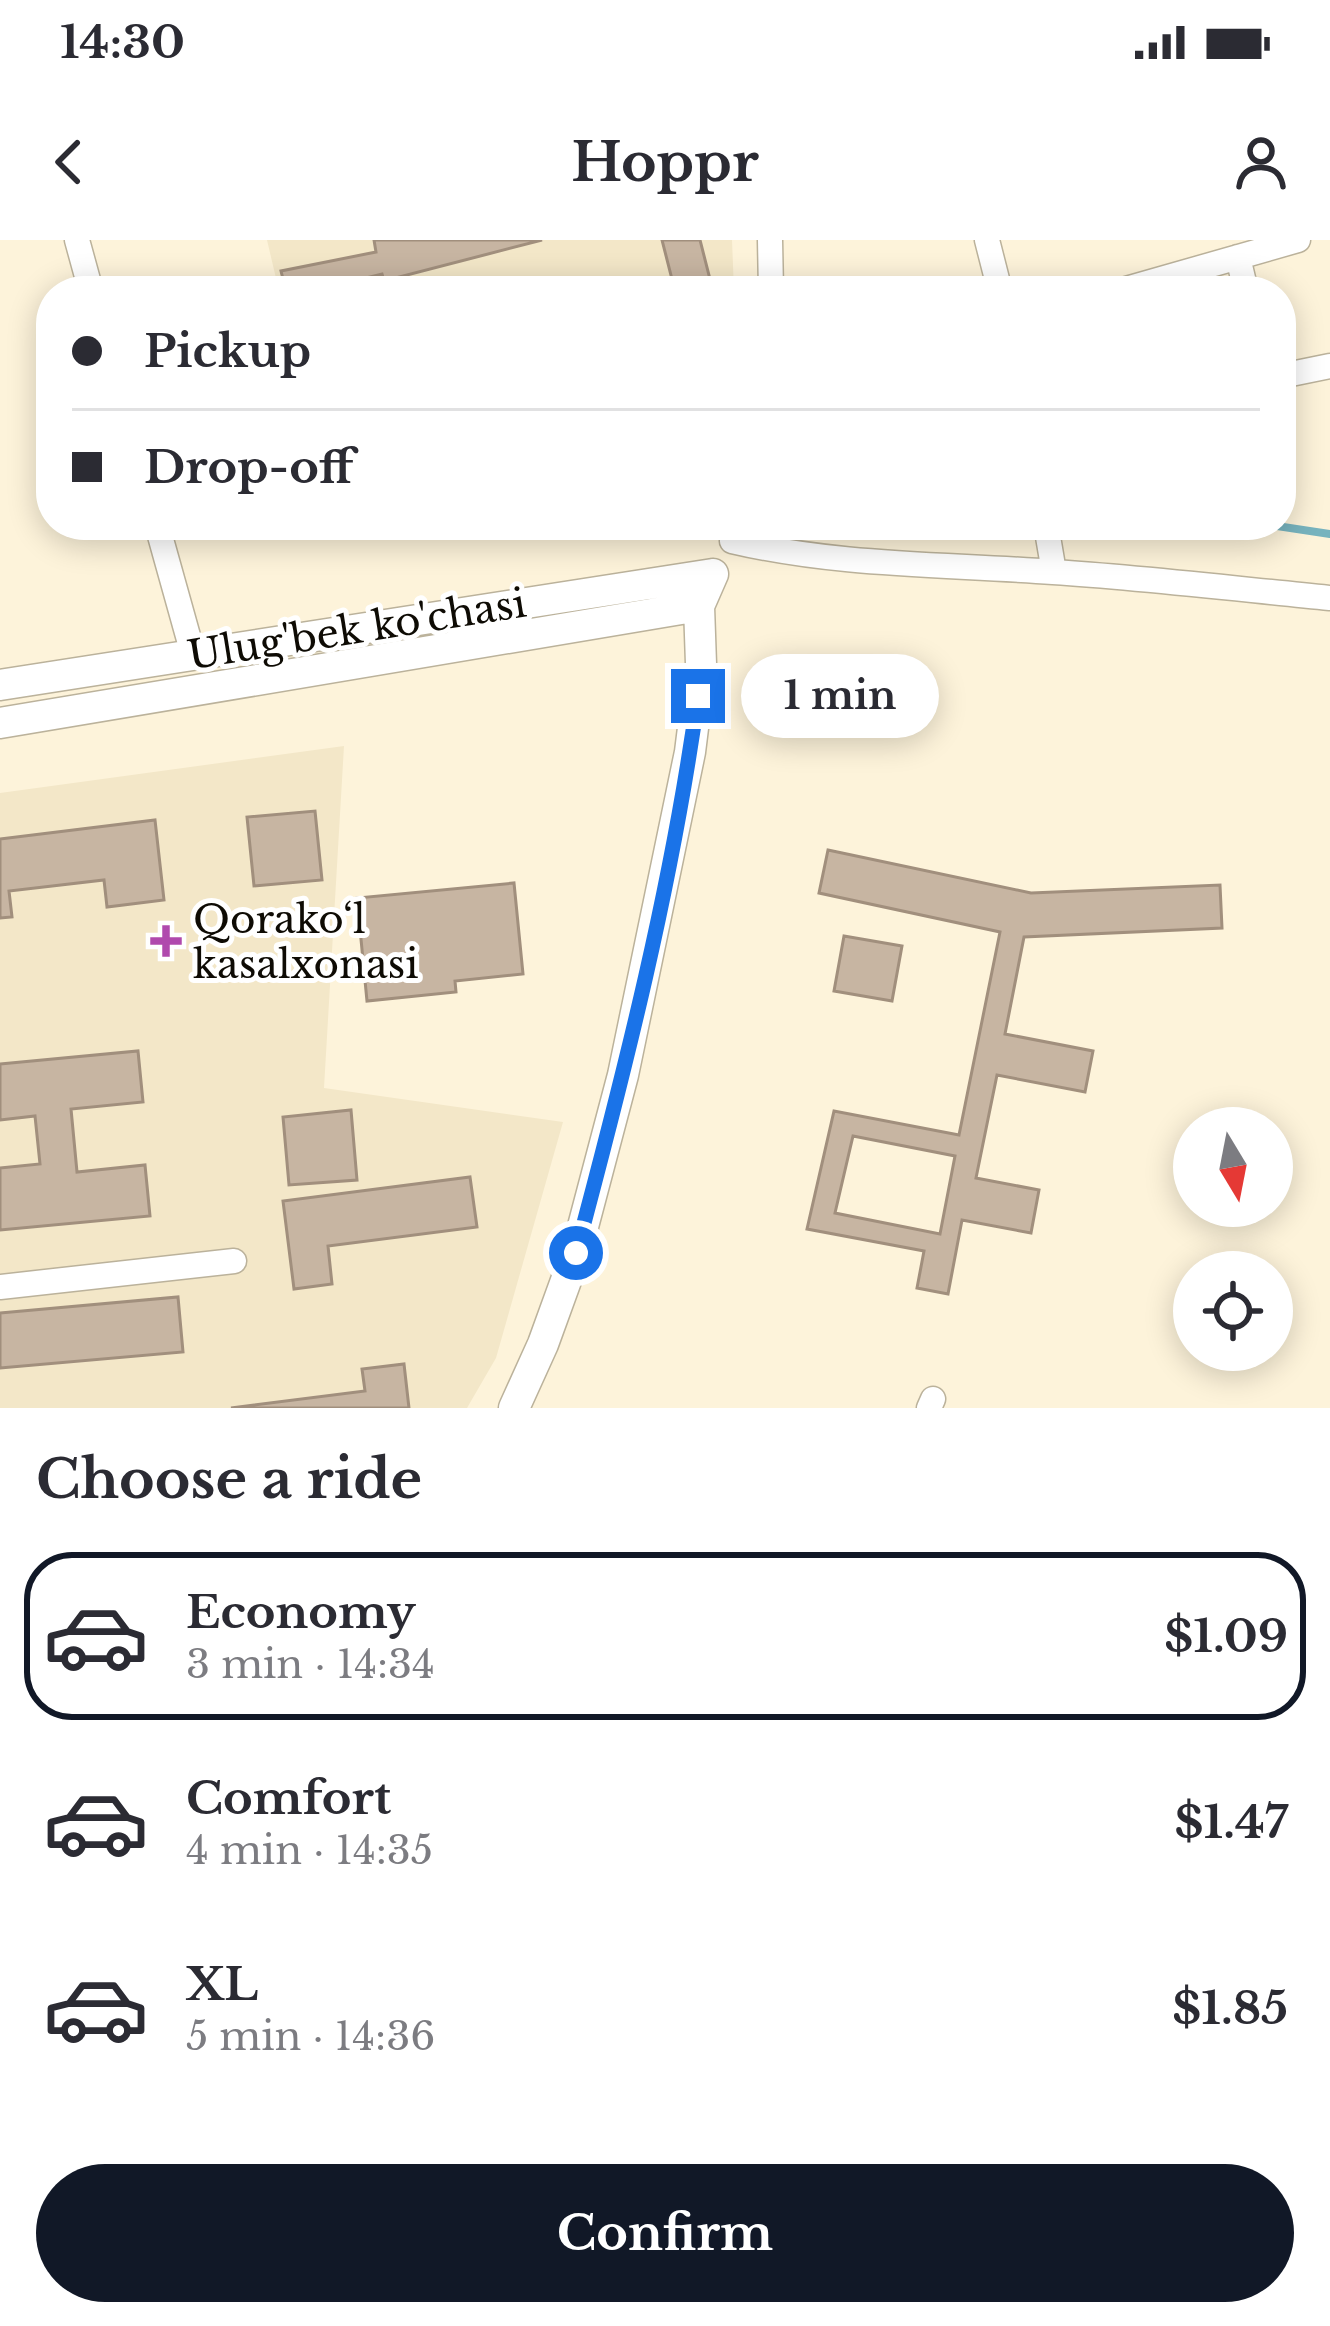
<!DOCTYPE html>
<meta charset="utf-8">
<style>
:root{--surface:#fff;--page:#f7f7f7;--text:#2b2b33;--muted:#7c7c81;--line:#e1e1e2;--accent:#111827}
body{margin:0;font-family:"Libre Baskerville",serif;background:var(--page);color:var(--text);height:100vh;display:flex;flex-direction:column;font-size:45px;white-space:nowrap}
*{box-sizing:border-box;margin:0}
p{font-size:39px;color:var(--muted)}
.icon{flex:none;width:66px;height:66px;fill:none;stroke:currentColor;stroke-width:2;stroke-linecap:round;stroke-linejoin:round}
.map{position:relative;height:1168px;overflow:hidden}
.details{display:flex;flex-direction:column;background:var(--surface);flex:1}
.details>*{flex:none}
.hud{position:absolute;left:36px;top:36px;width:1260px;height:264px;border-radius:48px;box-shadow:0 6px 30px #0003;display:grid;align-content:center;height:264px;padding:0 36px;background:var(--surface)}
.needle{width:78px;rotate:170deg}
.fabs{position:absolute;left:1173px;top:867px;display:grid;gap:24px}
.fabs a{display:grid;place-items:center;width:120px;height:120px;border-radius:50%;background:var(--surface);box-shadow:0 6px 30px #0003;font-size:60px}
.end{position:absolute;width:54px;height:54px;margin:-27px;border:15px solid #1a73e8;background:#fff;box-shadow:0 0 0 6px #fff}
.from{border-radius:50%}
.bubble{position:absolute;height:84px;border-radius:42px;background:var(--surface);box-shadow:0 6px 30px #0003;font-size:39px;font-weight:800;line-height:84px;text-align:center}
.hud b{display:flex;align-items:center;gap:42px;height:114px;font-size:45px}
.hud b+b{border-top:3px solid var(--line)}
.hud i{width:30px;height:30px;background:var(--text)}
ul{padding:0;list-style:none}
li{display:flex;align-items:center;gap:36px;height:168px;margin:0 24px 18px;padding:0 12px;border:6px solid transparent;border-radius:48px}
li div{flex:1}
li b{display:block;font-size:45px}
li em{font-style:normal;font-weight:800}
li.on{border-color:var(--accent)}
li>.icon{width:108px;height:108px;stroke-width:1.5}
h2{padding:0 36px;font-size:54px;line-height:144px}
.primary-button{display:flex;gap:24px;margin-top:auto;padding:24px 36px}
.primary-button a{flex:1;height:138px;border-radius:72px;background:var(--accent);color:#fff;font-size:48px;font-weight:800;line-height:138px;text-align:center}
.status{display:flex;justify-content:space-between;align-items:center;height:84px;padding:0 60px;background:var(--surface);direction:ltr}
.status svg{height:33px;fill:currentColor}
header{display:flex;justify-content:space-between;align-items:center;height:156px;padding:0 36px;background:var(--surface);font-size:54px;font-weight:800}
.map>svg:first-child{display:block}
.built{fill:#f3e7c8}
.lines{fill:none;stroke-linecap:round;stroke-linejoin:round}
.stream{stroke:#77b3be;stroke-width:8}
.building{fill:#c7b5a2;stroke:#a18f7d;stroke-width:3;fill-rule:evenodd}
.minor-casing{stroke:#bbb29b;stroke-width:27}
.major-casing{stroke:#bbb29b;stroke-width:33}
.minor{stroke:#fff;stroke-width:24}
.major{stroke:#fff;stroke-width:30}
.route{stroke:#1a73e8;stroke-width:15}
.poi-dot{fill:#b049ad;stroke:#fff;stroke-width:4.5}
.labels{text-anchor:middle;stroke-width:10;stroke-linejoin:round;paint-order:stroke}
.street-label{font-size:39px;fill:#0e0b04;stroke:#fff}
.poi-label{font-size:39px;fill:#0e0b04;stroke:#fff;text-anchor:start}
</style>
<div class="status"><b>14:30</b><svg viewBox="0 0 49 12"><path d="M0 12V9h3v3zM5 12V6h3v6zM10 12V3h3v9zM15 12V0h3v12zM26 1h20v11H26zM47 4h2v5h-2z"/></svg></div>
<header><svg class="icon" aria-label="back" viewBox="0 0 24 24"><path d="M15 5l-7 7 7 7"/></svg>Hoppr<svg class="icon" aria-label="person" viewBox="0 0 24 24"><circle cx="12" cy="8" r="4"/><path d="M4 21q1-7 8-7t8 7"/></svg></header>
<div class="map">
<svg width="1330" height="1168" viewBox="0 0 1330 1168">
<rect width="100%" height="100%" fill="#fdf3da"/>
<!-- built -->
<path class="built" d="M267 0H732L734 51H279Z
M344 506 324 848 563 882 496 1118 467 1168H0V553Z"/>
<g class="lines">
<!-- stream -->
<path class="stream" d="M1270 285 1330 294"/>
</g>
<!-- building -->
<path class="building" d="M374 0H542L384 41 382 34 329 47 330 51H286L281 31 376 12Z
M662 0H700L713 51H675Z
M315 571 322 640 254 646 247 577Z
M155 580 164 660 107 667 104 640 9 651 12 677 0 678V599Z
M828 610 1031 653 1220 645 1222 688 1024 697 1005 794 1093 811 1085 852 997 835 976 938 1039 950 1031 993 962 980 948 1054 917 1048 924 1011 807 989 834 871 959 895 1000 692 819 653ZM853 896 955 916 940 994 835 973Z
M514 643 523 734 455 741 456 752 367 761 357 658Z
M844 696 902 706 892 761 834 751Z
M138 811 143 862 71 869 77 932 145 925 150 976 0 990V928L40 924 35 876 0 880V824Z
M351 870 357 940 289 945 283 877Z
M470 937 477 987 328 1006 332 1044 294 1049 283 961Z
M178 1057 183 1112 0 1128V1073Z
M404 1124 409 1168H231L365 1151 362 1129Z"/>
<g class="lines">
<!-- minor casing -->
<g class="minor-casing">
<path id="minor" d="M77 0 91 51
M770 0 771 51
M987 0 1000 51
M1238 17 1246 51
M1119 51 1298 0
M1281 136 1330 126
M157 285 193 414
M1046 285 1054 332
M732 301C838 326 945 324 1053 332 1146 338 1238 349 1330 358
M0 1047 234 1021
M929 1168 933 1159"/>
</g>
<!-- major casing -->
<g class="major-casing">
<path id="major" d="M0 445 713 334
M0 483 699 366
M514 1168 543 1104 576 1013 623 835 690 512 701 424 699 366 713 334"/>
</g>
<!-- minor -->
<use href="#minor" class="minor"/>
<!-- major -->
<use href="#major" class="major"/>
</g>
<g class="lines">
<!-- route -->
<path class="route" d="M576 1013C625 830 672 645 698 456"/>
</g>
<!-- markers -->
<path class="poi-dot" d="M160 683h12v12h12v12h-12v12h-12v-12h-12v-12h12z"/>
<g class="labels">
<!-- street labels -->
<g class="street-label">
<text transform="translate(357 389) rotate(-9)" y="14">Ulug'bek ko'chasi</text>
</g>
<!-- poi labels -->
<g class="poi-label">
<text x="193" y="693">Qorako‘l<tspan x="193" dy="45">kasalxonasi</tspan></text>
</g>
</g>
</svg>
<div class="fabs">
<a><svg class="needle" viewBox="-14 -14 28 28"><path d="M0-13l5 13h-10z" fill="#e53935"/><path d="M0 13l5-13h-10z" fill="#7c7c81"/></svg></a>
<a><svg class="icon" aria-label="locate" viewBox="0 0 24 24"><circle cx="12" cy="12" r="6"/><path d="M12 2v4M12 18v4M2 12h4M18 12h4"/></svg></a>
</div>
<i class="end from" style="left:576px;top:1013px"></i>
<i class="end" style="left:698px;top:456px"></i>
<div class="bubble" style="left:741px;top:414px;width:198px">1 min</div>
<div class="hud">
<b><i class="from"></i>Pickup</b>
<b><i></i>Drop-off</b>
</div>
</div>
<section class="details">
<h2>Choose a ride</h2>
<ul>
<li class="on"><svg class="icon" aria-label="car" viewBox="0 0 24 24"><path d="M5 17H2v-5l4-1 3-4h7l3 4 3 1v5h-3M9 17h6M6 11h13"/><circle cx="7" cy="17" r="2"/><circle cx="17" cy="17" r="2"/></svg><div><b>Economy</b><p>3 min · 14:34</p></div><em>$1.09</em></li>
<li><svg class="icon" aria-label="car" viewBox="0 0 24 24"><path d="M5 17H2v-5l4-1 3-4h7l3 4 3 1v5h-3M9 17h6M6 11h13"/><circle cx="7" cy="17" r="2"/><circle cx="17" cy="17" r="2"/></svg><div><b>Comfort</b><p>4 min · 14:35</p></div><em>$1.47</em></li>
<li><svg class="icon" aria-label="car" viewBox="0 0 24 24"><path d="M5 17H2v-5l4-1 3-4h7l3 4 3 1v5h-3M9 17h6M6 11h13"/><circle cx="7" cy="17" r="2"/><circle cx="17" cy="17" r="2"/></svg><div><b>XL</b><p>5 min · 14:36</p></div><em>$1.85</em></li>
</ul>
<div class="primary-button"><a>Confirm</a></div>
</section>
